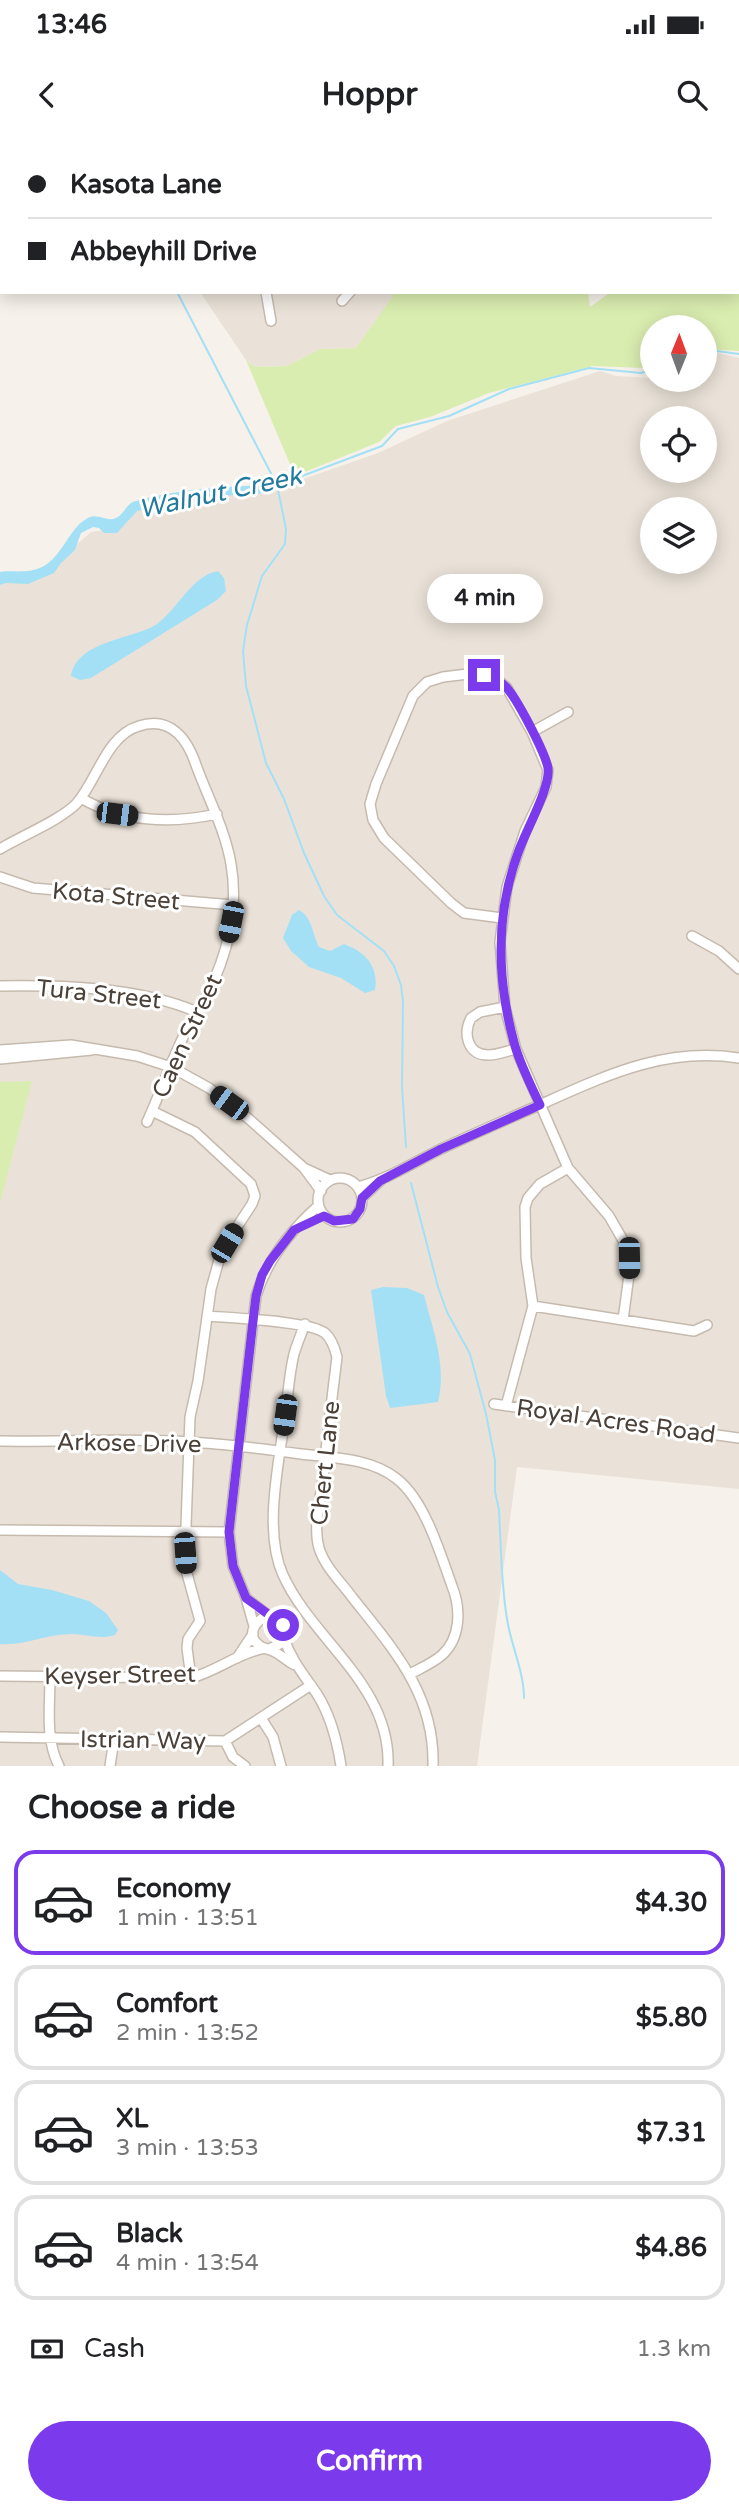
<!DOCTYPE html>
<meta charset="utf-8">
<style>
:root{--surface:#fff;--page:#f2f2f2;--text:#202124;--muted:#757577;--line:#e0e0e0;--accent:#7c3aed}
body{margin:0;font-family:"Varela Round",sans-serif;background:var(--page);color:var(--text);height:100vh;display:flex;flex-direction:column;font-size:26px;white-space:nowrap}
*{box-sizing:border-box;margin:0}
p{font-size:23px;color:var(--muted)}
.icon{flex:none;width:38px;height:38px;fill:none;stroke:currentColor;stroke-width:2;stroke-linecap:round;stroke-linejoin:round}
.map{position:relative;height:1626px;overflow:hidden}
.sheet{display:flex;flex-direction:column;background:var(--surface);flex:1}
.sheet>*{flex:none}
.guide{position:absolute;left:0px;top:0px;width:740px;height:154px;box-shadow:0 4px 18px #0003;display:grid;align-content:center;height:154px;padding:0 28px;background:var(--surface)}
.needle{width:46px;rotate:1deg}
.fabs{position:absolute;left:640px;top:175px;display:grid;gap:14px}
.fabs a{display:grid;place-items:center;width:77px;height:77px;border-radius:50%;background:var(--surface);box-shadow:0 4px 18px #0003;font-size:35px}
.end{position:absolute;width:32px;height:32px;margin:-16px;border:9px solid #7c3aed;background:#fff;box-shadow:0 0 0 4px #fff}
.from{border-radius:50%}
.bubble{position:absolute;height:49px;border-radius:24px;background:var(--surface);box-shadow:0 4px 18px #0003;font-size:23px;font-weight:800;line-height:49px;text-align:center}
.car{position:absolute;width:21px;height:42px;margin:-21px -10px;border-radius:9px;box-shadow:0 0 5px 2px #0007;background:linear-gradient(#222 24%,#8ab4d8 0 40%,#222 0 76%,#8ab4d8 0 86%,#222 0)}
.guide b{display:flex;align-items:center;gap:24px;height:66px;font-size:26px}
.guide b+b{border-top:2px solid var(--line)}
.guide i{width:18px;height:18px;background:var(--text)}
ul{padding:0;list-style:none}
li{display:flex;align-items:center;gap:21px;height:105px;margin:0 14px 10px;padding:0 14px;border:4px solid var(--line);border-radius:21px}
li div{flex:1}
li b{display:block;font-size:26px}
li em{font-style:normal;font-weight:800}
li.current{border-color:var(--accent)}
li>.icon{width:63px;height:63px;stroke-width:1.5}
h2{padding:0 28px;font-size:32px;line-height:84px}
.pay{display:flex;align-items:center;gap:18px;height:77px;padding:0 28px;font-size:26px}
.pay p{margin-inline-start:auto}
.cta{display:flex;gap:14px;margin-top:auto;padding:14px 28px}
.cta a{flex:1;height:80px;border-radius:42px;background:var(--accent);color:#fff;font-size:28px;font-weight:800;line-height:80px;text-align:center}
.status{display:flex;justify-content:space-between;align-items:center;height:49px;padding:0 35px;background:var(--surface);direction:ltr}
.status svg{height:19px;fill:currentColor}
header{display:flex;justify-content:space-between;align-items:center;height:91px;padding:0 28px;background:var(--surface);font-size:32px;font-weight:800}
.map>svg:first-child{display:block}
.residential{fill:#eae2d8;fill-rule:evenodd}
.green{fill:#daedb0}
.water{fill:#a3e0f6}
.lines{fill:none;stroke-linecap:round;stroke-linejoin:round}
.stream{stroke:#a3e0f6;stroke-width:2}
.minor-casing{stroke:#c6baae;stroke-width:12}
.minor{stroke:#fff;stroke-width:9}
.route{stroke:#7c3aed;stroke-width:9}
.labels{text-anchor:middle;stroke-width:6;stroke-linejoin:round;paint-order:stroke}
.street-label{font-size:24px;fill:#4b4037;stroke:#fff}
.water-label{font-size:26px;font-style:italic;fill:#227b9e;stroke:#fff}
</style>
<div class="status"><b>13:46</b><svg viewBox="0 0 49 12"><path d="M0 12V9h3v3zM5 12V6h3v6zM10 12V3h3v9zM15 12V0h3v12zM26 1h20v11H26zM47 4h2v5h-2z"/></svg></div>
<header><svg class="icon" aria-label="back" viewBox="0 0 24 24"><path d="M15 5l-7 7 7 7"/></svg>Hoppr<svg class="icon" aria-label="search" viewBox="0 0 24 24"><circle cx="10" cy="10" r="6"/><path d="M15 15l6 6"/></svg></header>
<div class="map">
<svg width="739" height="1626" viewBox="0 0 739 1626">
<rect width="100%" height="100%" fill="#f6f1ea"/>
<!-- residential -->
<path class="residential" d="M15 0H739V97L738 2H14Z
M200 152H393V157L356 208 320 209 287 226 255 227 246 220Z
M710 211 739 218V1349L517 1327 477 1626H0V445L53 425 91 392 118 388 134 370 203 355 263 353 378 313 447 281 600 231 616 236 653 238V240H705V214ZM653 278H705V331H653ZM653 369H705V422H653Z"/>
<!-- green -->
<path class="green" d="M739 97V211L705 209V187H653V225L642 228 593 226 489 253 430 277 396 286 379 302 295 336 246 220 255 227 287 226 320 209 356 208 392 157 393 152H588L590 167 611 152H738Z
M32 941 0 1063V942Z"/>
<!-- water -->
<path class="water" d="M295 336 297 340 263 353 178 359 165 370 151 368 137 371 117 393H104L99 388 93 387 81 393 75 410 61 423 54 433 28 444 6 443 0 445V432C14 430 28 434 42 427 63 417 69 386 90 377 100 374 107 382 116 378 125 374 126 363 136 361 164 353 197 349 226 347 250 346 272 345 295 336Z
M218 431 224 438 226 451 217 460 91 538 80 540 71 536C77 500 135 499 157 484 179 468 191 436 218 431Z
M299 770C312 777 313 795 319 807L330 811 344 804C366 812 379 827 375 850L365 853 341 838 309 827 291 811 283 798 292 775Z
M383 1147 407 1148 424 1155C433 1190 447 1226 438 1262L390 1268 386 1256 371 1150Z
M0 1430 18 1444 52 1450 89 1461 106 1473 118 1490 115 1495C100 1500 86 1494 71 1494 47 1494 24 1506 0 1504Z"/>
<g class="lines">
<!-- stream -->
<path class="stream" d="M98 0 99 2
M177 152 277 345 286 389 285 404 262 436 247 485 243 511 246 546 266 623 284 659 304 713 324 756 337 775 384 811 394 826 401 845 403 861 402 947 406 1007
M705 212 717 211 739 214
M294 339 382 306 398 289 449 276 509 249 589 228 641 233 653 229
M411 1043 438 1147 447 1172 470 1214 486 1274 495 1320V1352L499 1370C501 1406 501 1443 507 1479 511 1505 524 1532 524 1558"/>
<!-- minor casing -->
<g class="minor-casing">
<path id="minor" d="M58 0V2
M623 0 624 2
M169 2V0
M352 2 356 0
M486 2 488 0
M0 17H2
M0 99 2 98
M266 152 271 181
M342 161 350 152
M532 592 568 572
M81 658C121 682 171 684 217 674
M0 709C21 696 61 680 77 663 97 640 107 595 139 586 170 576 187 598 196 625 208 658 225 689 231 724 239 770 227 817 206 857 200 868 192 878 187 889 172 919 161 951 147 982
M0 737 33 748 233 765
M502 778 464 773 451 763 384 698 373 680 370 664 376 644 413 556 427 542 443 537 468 534 484 535 498 540 507 548 532 592 548 630 546 647 525 691 507 747 500 802 505 867 516 909 568 1028 609 1076 624 1102 629 1118V1135L623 1180
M692 796 719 811 739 829
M0 846C63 845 139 847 197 872
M505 867 480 872 471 878C463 893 467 915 488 915 497 915 507 911 516 909
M0 910 71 905 137 916 171 927 209 948 249 979 304 1028 321 1051
M0 919 92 910
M152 971 195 992 251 1044 255 1056 252 1064 235 1090 219 1120 211 1149 198 1241 190 1277 185 1413 186 1430 200 1481 188 1499 187 1508 191 1538
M304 1028 330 1040
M318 1060a22 22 0 1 1 44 0a22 22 0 1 1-44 0Z
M358 1047C388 1039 413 1023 441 1009 475 993 510 978 544 963 609 934 666 907 739 918
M362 1058 380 1041
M533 1166 694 1191 707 1185
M207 1176C231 1178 311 1181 325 1193 332 1199 335 1209 337 1217 332 1258 327 1298 323 1339 320 1361 313 1387 319 1408 325 1427 340 1441 352 1457 393 1509 435 1554 433 1626
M305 1184C301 1194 297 1204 294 1214 289 1234 288 1256 285 1277 279 1323 263 1391 283 1435 313 1501 391 1545 388 1626
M494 1264 739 1298
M506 1266 533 1166 526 1118 525 1067 528 1058 540 1044 568 1028
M0 1301C63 1302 127 1298 191 1302 227 1304 264 1309 301 1314 333 1318 371 1318 397 1339 425 1361 440 1413 452 1446 461 1468 461 1498 442 1515 433 1523 421 1528 410 1534
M0 1390 229 1392
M246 1458 269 1476
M254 1486 246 1458 233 1426 229 1392 256 1156C267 1120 290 1091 318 1066
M284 1498C291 1520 304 1535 317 1554 331 1576 337 1600 341 1626
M269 1509 280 1504 285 1493 281 1481 269 1476C255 1479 245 1496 260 1506 264 1509 265 1508 270 1510 280 1513 286 1521 295 1525
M237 1518 253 1494
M0 1536 191 1538C217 1531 238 1513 265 1508
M50 1537C50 1567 45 1599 59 1626
M261 1578 273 1597 281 1626
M0 1597 225 1601 311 1545
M225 1601 233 1617 245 1626
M110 1626 114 1600"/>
</g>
<!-- minor -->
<use href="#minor" class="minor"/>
</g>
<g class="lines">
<!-- route -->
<path class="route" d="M283 1485 246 1458 233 1426 229 1392 253 1181 256 1156 262 1135 270 1121 294 1090 324 1076 334 1081 353 1079 360 1069 362 1058 380 1041 441 1009 540 965C531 946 521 926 515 906 497 842 495 776 518 713 525 692 551 647 548 628 545 612 518 561 507 548 501 541 493 538 484 535"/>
</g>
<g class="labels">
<!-- street labels -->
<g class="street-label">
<text transform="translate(116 756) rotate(5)" y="8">Kota Street</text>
<text transform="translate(99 854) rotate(6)" y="8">Tura Street</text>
<text transform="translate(187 896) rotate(-65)" y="8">Caen Street</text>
<text transform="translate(616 1281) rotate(8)" y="8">Royal Acres Road</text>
<text transform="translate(129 1303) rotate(1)" y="8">Arkose Drive</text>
<text transform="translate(325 1323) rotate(-84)" y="8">Chert Lane</text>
<text transform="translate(120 1535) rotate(-1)" y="8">Keyser Street</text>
<text transform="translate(143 1600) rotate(1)" y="8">Istrian Way</text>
</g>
<!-- water labels -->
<g class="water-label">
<text transform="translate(220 352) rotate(-12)" y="9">Walnut Creek</text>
</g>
</g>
</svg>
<div class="fabs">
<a><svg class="needle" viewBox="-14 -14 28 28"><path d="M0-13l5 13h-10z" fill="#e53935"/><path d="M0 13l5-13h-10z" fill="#757577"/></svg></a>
<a><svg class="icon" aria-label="locate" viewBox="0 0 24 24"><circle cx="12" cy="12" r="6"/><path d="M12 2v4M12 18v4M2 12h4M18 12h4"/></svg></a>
<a><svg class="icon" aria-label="layers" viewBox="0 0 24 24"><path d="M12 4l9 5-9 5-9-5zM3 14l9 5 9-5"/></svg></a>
</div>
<i class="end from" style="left:283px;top:1485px"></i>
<i class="end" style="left:484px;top:535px"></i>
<div class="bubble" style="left:427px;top:434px;width:116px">4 min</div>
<i class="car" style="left:117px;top:674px;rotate:97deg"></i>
<i class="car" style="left:231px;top:782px;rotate:191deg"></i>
<i class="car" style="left:229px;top:963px;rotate:306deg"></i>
<i class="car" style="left:227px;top:1103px;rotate:31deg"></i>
<i class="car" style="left:629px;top:1118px;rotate:179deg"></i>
<i class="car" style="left:285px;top:1275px;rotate:188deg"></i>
<i class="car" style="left:185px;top:1413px;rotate:176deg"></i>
<div class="guide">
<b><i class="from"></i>Kasota Lane</b>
<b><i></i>Abbeyhill Drive</b>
</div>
</div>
<section class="sheet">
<h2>Choose a ride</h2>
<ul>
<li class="current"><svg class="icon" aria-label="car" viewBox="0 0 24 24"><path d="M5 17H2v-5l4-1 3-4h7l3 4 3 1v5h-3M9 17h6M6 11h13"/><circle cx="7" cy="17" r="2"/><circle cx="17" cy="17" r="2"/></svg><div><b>Economy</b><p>1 min · 13:51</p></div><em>$4.30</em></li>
<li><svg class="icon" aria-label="car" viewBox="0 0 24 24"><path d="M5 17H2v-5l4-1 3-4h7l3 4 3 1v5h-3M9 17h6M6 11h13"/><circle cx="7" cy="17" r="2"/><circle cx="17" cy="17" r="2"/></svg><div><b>Comfort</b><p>2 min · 13:52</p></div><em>$5.80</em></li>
<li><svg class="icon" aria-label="car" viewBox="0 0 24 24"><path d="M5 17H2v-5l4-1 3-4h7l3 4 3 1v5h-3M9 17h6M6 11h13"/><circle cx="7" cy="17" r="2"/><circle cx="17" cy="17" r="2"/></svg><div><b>XL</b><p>3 min · 13:53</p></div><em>$7.31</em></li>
<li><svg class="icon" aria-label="car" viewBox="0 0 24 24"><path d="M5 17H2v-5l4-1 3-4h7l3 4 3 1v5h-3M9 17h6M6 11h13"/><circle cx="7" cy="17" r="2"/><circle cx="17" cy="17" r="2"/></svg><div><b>Black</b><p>4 min · 13:54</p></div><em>$4.86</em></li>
</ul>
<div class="pay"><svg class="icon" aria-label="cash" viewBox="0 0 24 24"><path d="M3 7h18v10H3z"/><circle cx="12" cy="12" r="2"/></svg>Cash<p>1.3 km</p></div>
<div class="cta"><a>Confirm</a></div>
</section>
